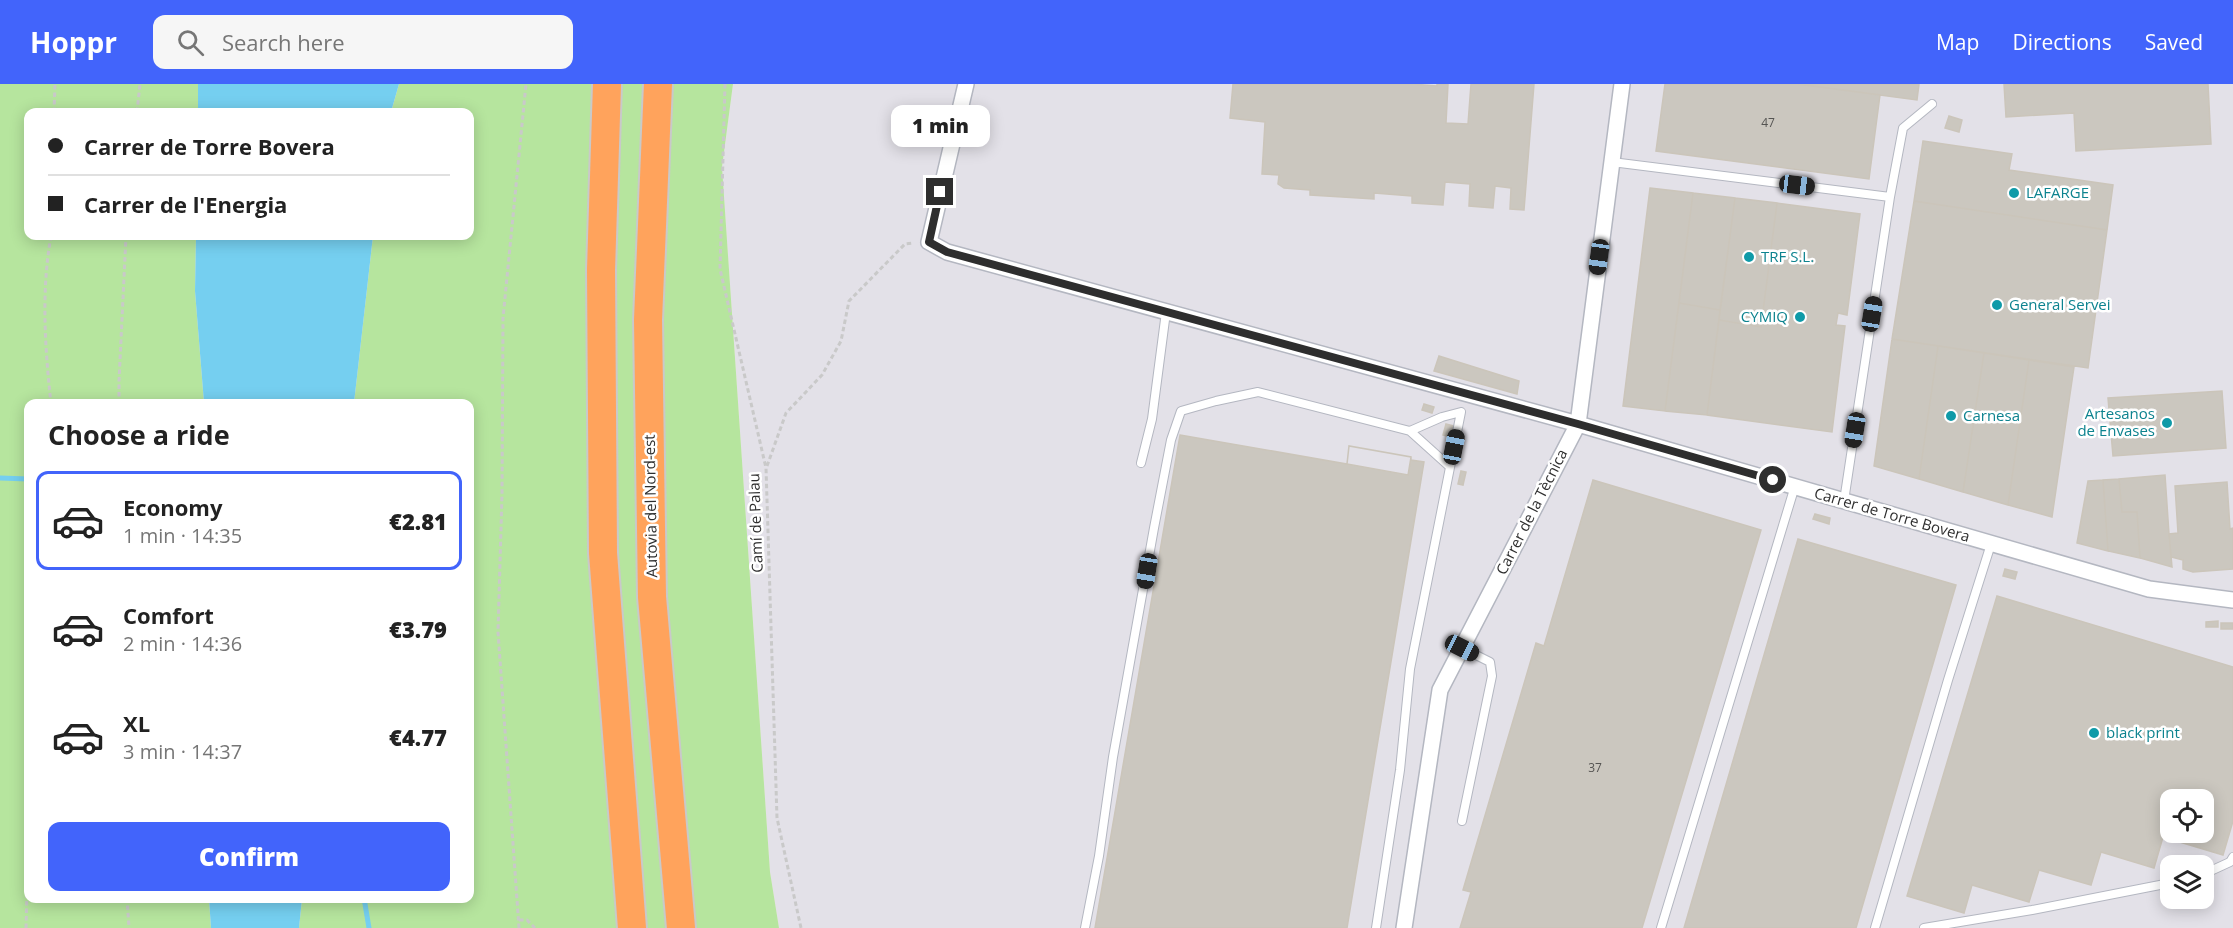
<!DOCTYPE html>
<meta charset="utf-8">
<style>
:root{--surface:#fff;--page:#f6f6f6;--text:#222;--muted:#767676;--line:#e0e0e0;--accent:#4264fb}
body{margin:0;font-family:"Open Sans",sans-serif;background:var(--page);color:var(--text);height:100vh;display:flex;flex-direction:column;font-size:22px;white-space:nowrap}
*{box-sizing:border-box;margin:0}
p{font-size:20px;color:var(--muted)}
.icon{flex:none;width:33px;height:33px;fill:none;stroke:currentColor;stroke-width:2;stroke-linecap:round;stroke-linejoin:round}
.map{position:relative;flex:1;overflow:hidden}
.side{position:absolute;left:24px;top:315px;width:450px;height:504px;display:flex;flex-direction:column;background:var(--surface);border-radius:12px;box-shadow:0 3px 15px #0003}
.side>*{flex:none}
.guide{position:absolute;left:24px;top:24px;width:450px;height:132px;border-radius:12px;box-shadow:0 3px 15px #0003;display:grid;align-content:center;height:132px;padding:0 24px;background:var(--surface)}
.tools{position:absolute;left:2160px;top:705px;display:grid;gap:12px}
.tools a{display:grid;place-items:center;width:54px;height:54px;border-radius:12px;background:var(--surface);box-shadow:0 3px 15px #0003;font-size:30px}
.end{position:absolute;width:27px;height:27px;margin:-14px;border:8px solid #2e2e2e;background:#fff;box-shadow:0 0 0 3px #fff}
.from{border-radius:50%}
.bubble{position:absolute;height:42px;border-radius:12px;background:var(--surface);box-shadow:0 3px 15px #0003;font-size:20px;font-weight:800;line-height:42px;text-align:center}
.car{position:absolute;width:18px;height:36px;margin:-18px -9px;border-radius:8px;box-shadow:0 0 4px 2px #0007;background:linear-gradient(#222 24%,#8ab4d8 0 40%,#222 0 76%,#8ab4d8 0 86%,#222 0)}
.guide b{display:flex;align-items:center;gap:21px;height:57px;font-size:22px}
.guide b+b{border-top:2px solid var(--line)}
.guide i{width:15px;height:15px;background:var(--text)}
ul{padding:0;list-style:none}
li{display:flex;align-items:center;gap:18px;height:99px;margin:0 12px 9px;padding:0 12px;border:3px solid transparent;border-radius:12px}
li div{flex:1}
li b{display:block;font-size:22px}
li em{font-style:normal;font-weight:800}
li.on{border-color:var(--accent)}
li>.icon{width:54px;height:54px;stroke-width:1.5}
h2{padding:0 24px;font-size:27px;line-height:72px}
.button{display:flex;gap:12px;margin-top:auto;padding:12px 24px}
.button a{flex:1;height:69px;border-radius:12px;background:var(--accent);color:#fff;font-size:24px;font-weight:800;line-height:69px;text-align:center}
header{display:flex;align-items:center;gap:36px;box-sizing:border-box;height:84px;padding:0 30px;background:var(--accent);color:#fff}
header strong{font-size:28px}
nav{display:flex;gap:33px;margin-inline-start:auto;font-size:21px}
.search{width:420px;height:54px;background:var(--page);display:flex;align-items:center;gap:15px;box-sizing:border-box;padding:0 21px;border-radius:12px;color:var(--muted);font-size:22px}
.map>svg:first-child{display:block}
.industrial{fill:#e3e1e8;fill-rule:evenodd}
.green{fill:#b6e59e}
.water{fill:#75cff0}
.lines{fill:none;stroke-linecap:round;stroke-linejoin:round}
.stream{stroke:#75cff0;stroke-width:5}
.building{fill:#cbc7bf;stroke:#cbc5ba;stroke-width:1.5;fill-rule:evenodd}
.service-casing{stroke:#b4b7c1;stroke-width:10}
.minor-casing{stroke:#b4b7c1;stroke-width:18}
.motorway-casing{stroke:#c9c9c9;stroke-width:32}
.path{stroke:#c9c9c9;stroke-width:3;stroke-dasharray:4.5 3;stroke-linecap:butt}
.service{stroke:#fff;stroke-width:8}
.minor{stroke:#fff;stroke-width:15}
.motorway{stroke:#ffa35c;stroke-width:28}
.route{stroke:#2e2e2e;stroke-width:8}
.culture-dot{fill:#0f9aa8;stroke:#fff;stroke-width:2}
.labels{text-anchor:middle;stroke-width:5;stroke-linejoin:round;paint-order:stroke}
.number-label{font-size:12px;fill:#555452}
.culture-label{font-size:15px;fill:#0d838f;stroke:#fff;text-anchor:start}
.street-label{font-size:15px;fill:#2e2e2e;stroke:#fff}
</style>
<header>
<strong>Hoppr</strong>
<div class="search"><svg class="icon" aria-label="search" viewBox="0 0 24 24"><circle cx="10" cy="10" r="6"/><path d="M15 15l6 6"/></svg>Search here</div>
<nav><a>Map</a><a>Directions</a><a>Saved</a></nav>
</header>
<div class="map">
<svg width="2233" height="844" viewBox="0 0 2233 844">
<rect width="100%" height="100%" fill="#efe9e1"/>
<!-- industrial -->
<path class="industrial" d="M733 0H2233V844H779L770 788 722 83ZM2170 716H2204V748H2170ZM2170 782H2204V814H2170Z"/>
<!-- green -->
<path class="green" d="M0 0H198V28H28V152H196L195 207 204 319 28 320V814L209 815 211 844H0Z
M399 0H733L722 83 770 788 779 844H299L302 815 470 814V320L354 319 373 152H470V28H391Z"/>
<!-- water -->
<path class="water" d="M198 0H399L391 28H198Z
M196 152H373L354 319H204L195 207Z
M209 815H302L299 844H211Z"/>
<g class="lines">
<!-- stream -->
<path class="stream" d="M0 394 28 395
M364 814 369 844"/>
</g>
<!-- building -->
<path class="building" d="M1233 0H1412L1437 2V0H1448L1446 39 1468 40 1471 0H1534L1524 126 1510 125 1511 104 1495 102 1493 124 1469 122 1470 100 1445 98 1443 121 1412 119V112L1374 109V115L1310 111V106L1284 104 1278 100 1279 91 1262 90 1265 38 1230 34Z
M1665 0H1797L1880 11 1869 95 1656 67Z
M1797 0H1919L1917 16Z
M2004 0H2208L2211 60 2076 67 2074 29 2006 33Z
M1949 32 1962 36 1959 48 1945 44Z
M1923 57 2012 70 2009 86 2113 101 2107 146 1914 117Z
M1650 104 1693 109 1665 327 1623 322Z
M1693 109 1735 114 1720 226 1679 219Z
M1735 114 1777 119 1761 243 1719 236Z
M1914 117 2107 146 2088 284 1892 255Z
M1777 119 1860 130 1847 231 1838 229 1836 241 1845 242 1832 348 1707 331 1719 236 1761 243Z
M1679 219 1720 226 1707 331 1665 327Z
M1892 255 1938 262 1919 395 1874 382Z
M1938 262 1984 269 1963 408 1919 395Z
M1984 269 2029 276 2008 421 1963 408Z
M1439 272 1519 297 1517 310 1434 287Z
M2029 276 2074 283 2052 433 2008 421Z
M2222 307 2226 364 2113 372 2108 314Z
M1424 320 1434 323 1432 329 1422 326Z
M1446 340 1454 342 1451 353 1443 351Z
M1180 351 1347 380 1349 362 1411 373V376L1424 378 1347 844H1095Z
M1349 362 1411 373 1408 391 1347 380Z
M1461 387 1466 388 1463 401 1458 400Z
M2165 391 2169 450 2172 483 2140 474 2137 428H2122L2119 395Z
M2119 395 2122 428H2137L2140 474 2108 467 2103 396Z
M1593 396 1761 446 1642 844H1460L1471 808 1463 806 1536 559 1544 562Z
M2103 396 2108 467 2077 459 2088 397Z
M2227 398 2230 445 2233 444V485L2193 488 2183 485V476L2171 473 2169 450 2178 449 2175 402Z
M1815 430 1830 434 1829 440 1813 435Z
M1798 455 1956 501 1856 844H1684Z
M2005 485 2017 488 2015 495 2003 492Z
M1997 512 2233 583V737L2223 771 2163 753 2154 784 2101 768 2091 801 2039 786 2029 818 1972 801 1964 829 1907 812ZM2170 716H2204V748H2170Z
M2218 537V543H2206V538Z
M2221 539H2233V545H2221Z"/>
<g class="lines">
<!-- service casing -->
<g class="service-casing">
<path id="service" d="M1612 78 1890 113
M1141 379 1152 335 1166 228
M1844 417 1890 113 1903 44 1932 20
M1462 737 1492 592 1490 578 1462 564
M2204 790 2230 778 2233 773
M1085 844 1099 772 1113 673 1154 444 1171 356 1181 327 1216 317 1258 308 1410 347 1450 383
M1376 844 1400 686 1410 585 1461 328 1442 333 1410 347
M1661 844 1795 402
M1875 844 1948 596 1991 460
M1924 844 2032 826 2170 799"/>
</g>
<!-- minor casing -->
<g class="minor-casing">
<path id="minor" d="M966 0 929 158 947 168 1578 340 2149 505 2233 516
M1404 844 1440 606 1578 340 1622 0"/>
</g>
<!-- motorway casing -->
<g class="motorway-casing">
<path id="motorway" d="M607 0 601 186 603 469 632 844
M658 0 648 236 652 513 681 844"/>
</g>
<!-- path -->
<path class="path" d="M725 0 720 185 766 384 777 734 801 844
M54 28 55 0
M137 28 140 0
M51 152C41 207 45 264 51 320
M119 320V297L126 152
M767 382 786 329 822 291 841 257 849 217 905 160 914 159
M127 814 129 844
M519 836H527L535 844
M26 844 28 770
M519 844 498 548 502 410 503 234 526 0"/>
<!-- service -->
<use href="#service" class="service"/>
<!-- minor -->
<use href="#minor" class="minor"/>
<!-- motorway -->
<use href="#motorway" class="motorway"/>
</g>
<g class="lines">
<!-- route -->
<path class="route" d="M940 108 929 158 947 168 1578 340 1773 396"/>
</g>
<!-- markers -->
<g class="culture-dot">
<circle cx="2014" cy="109" r="6"/>
<circle cx="1749" cy="173" r="6"/>
<circle cx="1997" cy="221" r="6"/>
<circle cx="1800" cy="233" r="6"/>
<circle cx="1951" cy="332" r="6"/>
<circle cx="2167" cy="339" r="6"/>
<circle cx="2094" cy="649" r="6"/>
</g>
<g class="labels">
<!-- number labels -->
<g class="number-label">
<text x="1768" y="43">47</text>
<text x="1595" y="688">37</text>
</g>
<!-- culture labels -->
<g class="culture-label">
<text x="2026" y="114">LAFARGE</text>
<text x="1761" y="178">TRF S.L.</text>
<text x="2009" y="226">General Servei</text>
<text x="1788" y="238" text-anchor="end">CYMIQ</text>
<text x="2155" y="335" text-anchor="end">Artesanos<tspan x="2155" dy="17">de Envases</tspan></text>
<text x="1963" y="337">Carnesa</text>
<text x="2106" y="654">black print</text>
</g>
<!-- street labels -->
<g class="street-label">
<text transform="translate(651 422) rotate(-91)" y="5">Autovia del Nord-est</text>
<text transform="translate(1532 428) rotate(-63)" y="5">Carrer de la Tècnica</text>
<text transform="translate(1892 431) rotate(16)" y="5">Carrer de Torre Bovera</text>
<text transform="translate(756 439) rotate(-92)" y="5">Camí de Palau</text>
</g>
</g>
</svg>
<div class="tools">
<a><svg class="icon" aria-label="locate" viewBox="0 0 24 24"><circle cx="12" cy="12" r="6"/><path d="M12 2v4M12 18v4M2 12h4M18 12h4"/></svg></a>
<a><svg class="icon" aria-label="layers" viewBox="0 0 24 24"><path d="M12 4l9 5-9 5-9-5zM3 14l9 5 9-5"/></svg></a>
</div>
<i class="end from" style="left:1773px;top:396px"></i>
<i class="end" style="left:940px;top:108px"></i>
<div class="bubble" style="left:891px;top:21px;width:99px">1 min</div>
<i class="car" style="left:1797px;top:101px;rotate:97deg"></i>
<i class="car" style="left:1599px;top:173px;rotate:188deg"></i>
<i class="car" style="left:1872px;top:230px;rotate:9deg"></i>
<i class="car" style="left:1855px;top:346px;rotate:189deg"></i>
<i class="car" style="left:1454px;top:363px;rotate:11deg"></i>
<i class="car" style="left:1147px;top:487px;rotate:189deg"></i>
<i class="car" style="left:1462px;top:564px;rotate:117deg"></i>
<div class="guide">
<b><i class="from"></i>Carrer de Torre Bovera</b>
<b><i></i>Carrer de l'Energia</b>
</div>
<section class="side">
<h2>Choose a ride</h2>
<ul>
<li class="on"><svg class="icon" aria-label="car" viewBox="0 0 24 24"><path d="M5 17H2v-5l4-1 3-4h7l3 4 3 1v5h-3M9 17h6M6 11h13"/><circle cx="7" cy="17" r="2"/><circle cx="17" cy="17" r="2"/></svg><div><b>Economy</b><p>1 min · 14:35</p></div><em>€2.81</em></li>
<li><svg class="icon" aria-label="car" viewBox="0 0 24 24"><path d="M5 17H2v-5l4-1 3-4h7l3 4 3 1v5h-3M9 17h6M6 11h13"/><circle cx="7" cy="17" r="2"/><circle cx="17" cy="17" r="2"/></svg><div><b>Comfort</b><p>2 min · 14:36</p></div><em>€3.79</em></li>
<li><svg class="icon" aria-label="car" viewBox="0 0 24 24"><path d="M5 17H2v-5l4-1 3-4h7l3 4 3 1v5h-3M9 17h6M6 11h13"/><circle cx="7" cy="17" r="2"/><circle cx="17" cy="17" r="2"/></svg><div><b>XL</b><p>3 min · 14:37</p></div><em>€4.77</em></li>
</ul>
<div class="button"><a>Confirm</a></div>
</section>
</div>
